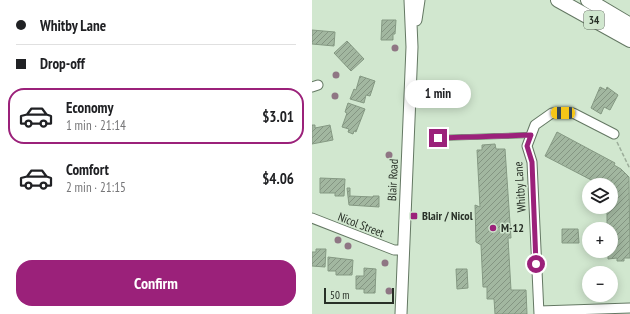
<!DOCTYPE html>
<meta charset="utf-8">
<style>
:root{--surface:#fff;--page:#f2f2f2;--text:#202124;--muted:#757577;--line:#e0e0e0;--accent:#9b217a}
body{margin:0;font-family:"PT Sans Narrow",sans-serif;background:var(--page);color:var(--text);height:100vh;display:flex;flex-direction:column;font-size:15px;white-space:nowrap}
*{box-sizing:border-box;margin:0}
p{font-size:13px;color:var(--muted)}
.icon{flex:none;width:22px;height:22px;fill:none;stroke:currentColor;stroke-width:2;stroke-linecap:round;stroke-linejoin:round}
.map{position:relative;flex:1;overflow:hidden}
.drawer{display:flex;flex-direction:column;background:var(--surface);width:312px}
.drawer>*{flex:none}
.hud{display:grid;align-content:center;height:88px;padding:0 16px;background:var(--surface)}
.buttons{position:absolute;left:270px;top:178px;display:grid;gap:8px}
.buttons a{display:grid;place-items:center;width:36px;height:36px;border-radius:50%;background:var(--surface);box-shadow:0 2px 10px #0003;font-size:20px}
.scale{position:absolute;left:12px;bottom:10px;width:70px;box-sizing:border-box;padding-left:4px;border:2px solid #283027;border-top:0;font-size:11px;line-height:14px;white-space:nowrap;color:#283027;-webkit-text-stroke:3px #d1e7cf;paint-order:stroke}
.end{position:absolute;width:18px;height:18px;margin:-9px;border:5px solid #9b217a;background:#fff;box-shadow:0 0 0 2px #fff}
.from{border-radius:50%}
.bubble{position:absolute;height:28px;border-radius:14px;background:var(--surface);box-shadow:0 2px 10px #0003;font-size:13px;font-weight:800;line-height:28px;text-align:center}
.car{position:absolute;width:12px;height:24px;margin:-12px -6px;border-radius:5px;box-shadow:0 0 3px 1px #0007;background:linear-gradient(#f5c518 24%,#345 0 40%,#f5c518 0 76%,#345 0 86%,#f5c518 0)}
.hud b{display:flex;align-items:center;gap:14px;height:38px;font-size:15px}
.hud b+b{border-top:1px solid var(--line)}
.hud i{width:10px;height:10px;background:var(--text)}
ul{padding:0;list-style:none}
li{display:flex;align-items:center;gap:12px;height:56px;margin:0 8px 6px;padding:0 8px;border:2px solid transparent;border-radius:16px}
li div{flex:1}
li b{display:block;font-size:15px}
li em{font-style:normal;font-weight:800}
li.on{border-color:var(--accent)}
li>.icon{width:36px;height:36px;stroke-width:1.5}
.button{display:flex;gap:8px;margin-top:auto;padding:8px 16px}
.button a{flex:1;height:46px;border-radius:16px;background:var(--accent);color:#fff;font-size:16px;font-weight:800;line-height:46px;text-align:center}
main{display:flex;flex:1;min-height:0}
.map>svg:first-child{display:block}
.building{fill:url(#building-hatch);stroke:#859983}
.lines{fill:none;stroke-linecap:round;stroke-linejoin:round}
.service-casing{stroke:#647863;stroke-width:6}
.minor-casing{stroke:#647863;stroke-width:11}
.tertiary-casing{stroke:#647863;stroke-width:13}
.primary-casing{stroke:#647863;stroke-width:16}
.path{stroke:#9cad9a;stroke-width:1.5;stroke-dasharray:4 2;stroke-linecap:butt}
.service{stroke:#fff;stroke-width:4.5}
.minor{stroke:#fff;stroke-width:9}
.tertiary{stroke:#fff;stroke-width:11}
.primary{stroke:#fff;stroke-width:14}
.tree{fill:#8f7684}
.route{stroke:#9b217a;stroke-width:5}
.poi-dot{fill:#9b217a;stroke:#d1e7cf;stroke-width:1.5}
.labels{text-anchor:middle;stroke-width:3;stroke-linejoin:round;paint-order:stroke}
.shield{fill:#d1e7cf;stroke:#5b6759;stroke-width:1}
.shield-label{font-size:11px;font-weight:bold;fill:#283027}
.street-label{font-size:12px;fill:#283027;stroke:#d1e7cf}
.poi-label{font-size:12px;font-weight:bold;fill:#283027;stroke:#d1e7cf;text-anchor:start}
</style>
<main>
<section class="drawer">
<div class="hud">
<b><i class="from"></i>Whitby Lane</b>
<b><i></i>Drop-off</b>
</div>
<ul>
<li class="on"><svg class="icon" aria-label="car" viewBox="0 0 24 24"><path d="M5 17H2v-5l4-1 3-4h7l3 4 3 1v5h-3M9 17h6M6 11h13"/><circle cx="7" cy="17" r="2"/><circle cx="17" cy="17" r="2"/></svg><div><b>Economy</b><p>1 min · 21:14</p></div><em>$3.01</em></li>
<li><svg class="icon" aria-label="car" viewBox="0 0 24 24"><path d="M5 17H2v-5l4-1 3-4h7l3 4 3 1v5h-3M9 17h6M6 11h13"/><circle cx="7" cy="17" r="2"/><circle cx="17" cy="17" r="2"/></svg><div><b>Comfort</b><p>2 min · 21:15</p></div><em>$4.06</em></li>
</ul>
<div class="button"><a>Confirm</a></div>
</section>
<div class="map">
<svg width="318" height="314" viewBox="0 0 318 314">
<defs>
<pattern id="building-hatch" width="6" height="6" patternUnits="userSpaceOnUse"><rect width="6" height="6" fill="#a2b7a0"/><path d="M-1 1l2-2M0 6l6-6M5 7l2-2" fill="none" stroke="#849582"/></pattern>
</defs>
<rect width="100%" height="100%" fill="#d1e7cf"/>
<!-- building -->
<path class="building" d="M70 20H84L83 34H81V40H69Z
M0 30 23 32 22 46 0 44Z
M35 41 52 59 39 71 22 53Z
M48 76 63 81 58 96 54 95 52 103 38 99 42 89 44 90Z
M288 87 294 90 295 87 306 95 298 110 292 107 289 114 279 108Z
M36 103 53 109 44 132 42 131 41 134 36 132 37 129 30 127 35 113 33 112Z
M0 125H3V128L18 125 21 140 0 144Z
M245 132 303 163 302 165 309 169 317 177 318 258H312V261H305V258L296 259V251H299V229H295V207H299V185H284L285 183 233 156Z
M183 144 184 149H193L199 238H196L199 290H214L215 314H183L182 299H175V287H171L169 245 164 242 163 205 168 207 165 150H170V145Z
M8 178 33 179 32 196H23V193H8Z
M35 188H38V196L61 197V196H67V207L37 205Z
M250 229H266L267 243H250Z
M4 249H14L13 267 0 266V252H4Z
M16 257 41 260 40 275H24V271H16Z
M52 268 64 269 63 293H52V289H44V276H52Z
M144 269H155L156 288 145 289Z"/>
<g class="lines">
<!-- service casing -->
<g class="service-casing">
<path id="service" d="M125 138 219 135"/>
</g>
<!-- minor casing -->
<g class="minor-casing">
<path id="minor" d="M0 87 6 85
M0 218 82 250H91
M227 311 318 308
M227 314 220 162 215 146 223 125 240 113H261L302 134"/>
</g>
<!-- tertiary casing -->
<g class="tertiary-casing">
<path id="tertiary" d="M104 20 107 0
M89 314 100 47 98 0"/>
</g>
<!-- primary casing -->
<g class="primary-casing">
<path id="primary" d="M246 0 318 40
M276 0 318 25"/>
</g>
<!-- path -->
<path class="path" d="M305 142 318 169"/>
<!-- service -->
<use href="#service" class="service"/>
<!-- minor -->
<use href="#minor" class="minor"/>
<!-- tertiary -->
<use href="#tertiary" class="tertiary"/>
<!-- primary -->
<use href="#primary" class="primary"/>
</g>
<!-- trees -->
<g class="tree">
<circle cx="83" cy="48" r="3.5"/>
<circle cx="24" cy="75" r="3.5"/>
<circle cx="23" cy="96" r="3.5"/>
<circle cx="77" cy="155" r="3.5"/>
<circle cx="26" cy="240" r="3.5"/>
<circle cx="36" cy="246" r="3.5"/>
<circle cx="73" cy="263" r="3.5"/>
<circle cx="77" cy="291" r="3.5"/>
</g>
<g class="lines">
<!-- route -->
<path class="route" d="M126 138 219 135 215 146 220 162 224 264"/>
</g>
<!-- markers -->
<g class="poi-dot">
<rect x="98" y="212" width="8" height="8" rx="2"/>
<circle cx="181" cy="228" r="4"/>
</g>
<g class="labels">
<!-- shield labels -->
<rect class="shield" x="272" y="11" width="20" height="18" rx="3"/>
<g class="shield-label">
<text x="282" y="24">34</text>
</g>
<!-- street labels -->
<g class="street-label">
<text transform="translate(81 180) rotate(-87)" y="4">Blair Road</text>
<text transform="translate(208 187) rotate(-94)" y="4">Whitby Lane</text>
<text transform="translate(49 225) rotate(21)" y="4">Nicol Street</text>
</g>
<!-- poi labels -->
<g class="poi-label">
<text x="110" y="220">Blair / Nicol</text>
<text x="189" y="232">M-12</text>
</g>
</g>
</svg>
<div class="buttons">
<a><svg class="icon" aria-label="layers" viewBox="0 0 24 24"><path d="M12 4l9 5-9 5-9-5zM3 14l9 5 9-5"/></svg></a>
<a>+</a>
<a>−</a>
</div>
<div class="scale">50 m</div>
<i class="end from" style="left:224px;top:264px"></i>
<i class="end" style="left:126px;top:138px"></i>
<div class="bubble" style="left:93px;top:80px;width:66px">1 min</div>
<i class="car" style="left:251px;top:113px;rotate:270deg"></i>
</div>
</main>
